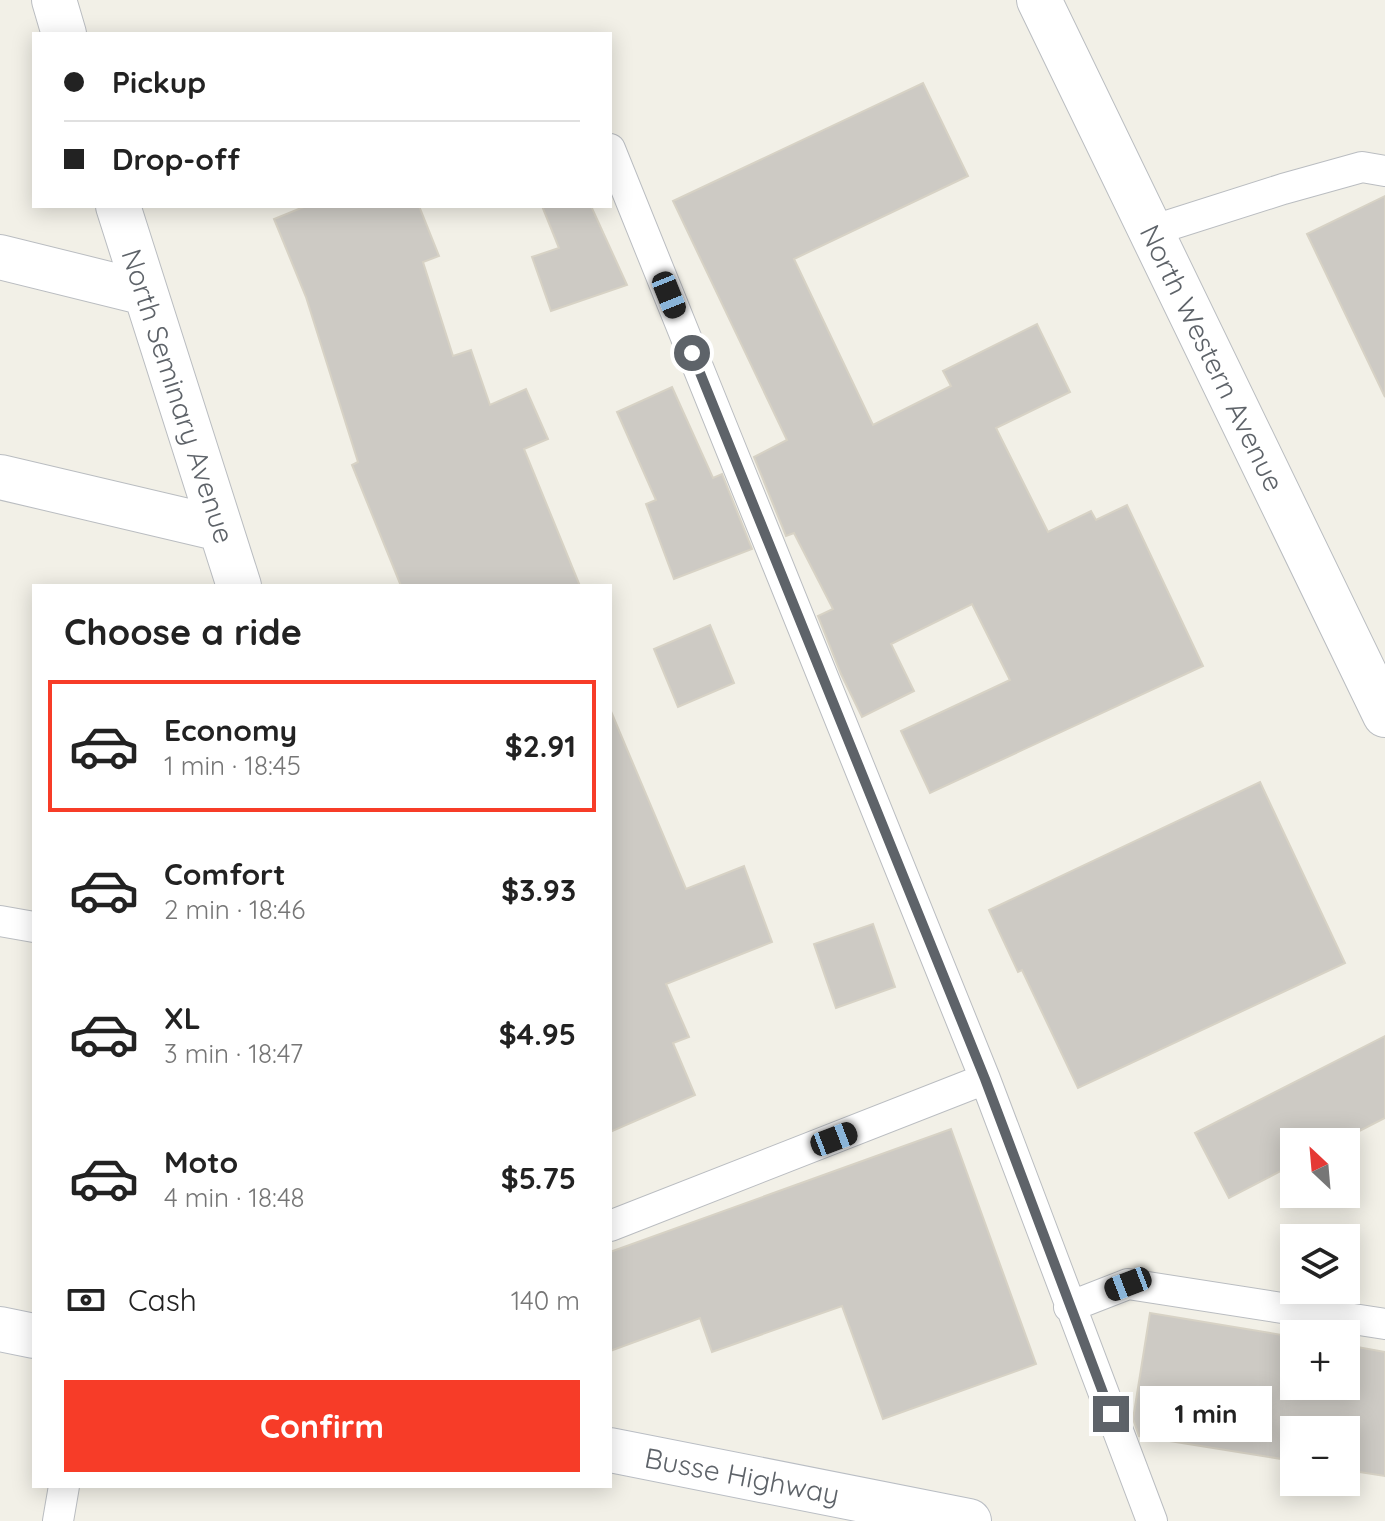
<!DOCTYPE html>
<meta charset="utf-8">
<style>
:root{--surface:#fff;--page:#f6f6f6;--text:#222;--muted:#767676;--line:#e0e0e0;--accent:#f73c28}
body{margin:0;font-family:Quicksand,sans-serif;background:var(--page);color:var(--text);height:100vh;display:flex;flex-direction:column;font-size:30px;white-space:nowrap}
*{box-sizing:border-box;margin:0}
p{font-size:26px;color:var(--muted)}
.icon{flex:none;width:44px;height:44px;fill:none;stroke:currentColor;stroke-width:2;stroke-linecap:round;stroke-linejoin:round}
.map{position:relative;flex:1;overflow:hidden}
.sheet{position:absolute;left:32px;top:584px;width:580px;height:904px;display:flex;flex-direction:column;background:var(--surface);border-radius:0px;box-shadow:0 4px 20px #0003}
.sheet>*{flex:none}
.top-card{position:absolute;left:32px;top:32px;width:580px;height:176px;border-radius:0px;box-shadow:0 4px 20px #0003;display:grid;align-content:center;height:176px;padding:0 32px;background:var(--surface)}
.needle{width:52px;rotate:334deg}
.fabs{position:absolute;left:1280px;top:1128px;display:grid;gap:16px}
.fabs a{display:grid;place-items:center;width:80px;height:80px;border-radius:0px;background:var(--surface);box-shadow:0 4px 20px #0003;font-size:40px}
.end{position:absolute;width:36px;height:36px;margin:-18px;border:10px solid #5e6369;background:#fff;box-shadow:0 0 0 4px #fff}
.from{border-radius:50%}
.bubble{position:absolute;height:56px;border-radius:0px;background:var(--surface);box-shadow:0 4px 20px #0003;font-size:26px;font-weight:700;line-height:56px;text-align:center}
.car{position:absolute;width:24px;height:48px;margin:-24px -12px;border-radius:10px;box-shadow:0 0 6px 2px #0007;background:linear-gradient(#222 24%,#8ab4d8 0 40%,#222 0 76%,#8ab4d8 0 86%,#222 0)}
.top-card b{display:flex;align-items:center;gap:28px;height:76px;font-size:30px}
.top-card b+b{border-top:2px solid var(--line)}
.top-card i{width:20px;height:20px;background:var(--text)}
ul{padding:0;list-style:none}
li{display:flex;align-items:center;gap:24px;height:132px;margin:0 16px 12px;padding:0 16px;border:4px solid transparent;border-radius:0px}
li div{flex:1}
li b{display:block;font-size:30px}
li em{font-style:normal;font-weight:700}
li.active{border-color:var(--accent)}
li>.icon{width:72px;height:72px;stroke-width:1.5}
h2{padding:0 32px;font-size:36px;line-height:96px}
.pay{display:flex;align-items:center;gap:20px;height:88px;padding:0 32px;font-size:30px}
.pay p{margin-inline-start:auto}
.action{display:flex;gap:16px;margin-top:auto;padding:16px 32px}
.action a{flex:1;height:92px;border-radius:0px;background:var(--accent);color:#fff;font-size:32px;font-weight:700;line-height:92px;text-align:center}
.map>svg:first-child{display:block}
.building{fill:#cdcac4;stroke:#d7d2c5;stroke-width:2}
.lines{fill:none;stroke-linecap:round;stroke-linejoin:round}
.lane-casing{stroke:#babdc1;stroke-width:32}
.street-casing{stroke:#babdc1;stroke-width:46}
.secondary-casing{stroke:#babec4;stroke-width:46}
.lane{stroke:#fff;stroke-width:30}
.street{stroke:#fff;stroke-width:44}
.secondary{stroke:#fff;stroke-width:44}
.route{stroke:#5e6369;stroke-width:10}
.labels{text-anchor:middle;stroke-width:7;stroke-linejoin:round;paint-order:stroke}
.street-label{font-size:28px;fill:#5e6369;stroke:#fff}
</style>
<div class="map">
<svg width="1385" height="1521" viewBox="0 0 1385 1521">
<rect width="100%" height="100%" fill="#f2f0e7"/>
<!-- building -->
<path class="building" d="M923 83 968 176 794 259 873 425 951 386 943 371 1037 324 1070 392 996 428 1048 532 1091 511 1096 520 1127 505 1203 666 930 793 901 731 1010 680 972 604 891 644 914 691 862 717 841 674 818 616 833 609 794 533 786 536 754 457 787 440 673 201Z
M1385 196V397L1307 234Z
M306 206H419L439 256 423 262 453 356 471 350 490 405 526 389 548 439 524 449 580 586H401L352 465 358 462 306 297 274 219Z
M542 206H591L627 285 551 311 532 257 559 248Z
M672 387 713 478 722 474 752 549 674 579 646 504 656 500 617 412Z
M710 625 734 683 678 707 654 649Z
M610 709 686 889 744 866 772 942 666 984 689 1037 673 1043 695 1095 610 1132Z
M1260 782 1345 963 1078 1088 1022 970 1018 972 989 910Z
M873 924 895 987 836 1008 814 944Z
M1385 1036V1118L1338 1142H1294V1164L1229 1198 1195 1133Z
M951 1129 1036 1364 883 1419 842 1306 712 1352 700 1318 610 1351V1252Z
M1150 1313 1294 1337V1386H1346V1345L1385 1352V1476L1346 1470V1430H1294V1461L1139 1436 1133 1419Z"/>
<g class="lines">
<!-- lane casing -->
<g class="lane-casing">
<path id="lane" d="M610 149 985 1079 1152 1521
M1151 231 1283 189 1362 167 1385 171
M0 921 34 927
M610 1226 985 1079
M1069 1307 1128 1284 1385 1324
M58 1521 64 1486"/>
</g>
<!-- street casing -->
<g class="street-casing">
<path id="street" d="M54 0 64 34
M1039 0 1385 715
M118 206 239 586
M0 257 145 293
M0 477 221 529"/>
</g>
<!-- secondary casing -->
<g class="secondary-casing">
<path id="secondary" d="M0 1329 34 1336
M610 1450 969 1521"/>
</g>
<!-- lane -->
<use href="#lane" class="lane"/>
<!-- street -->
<use href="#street" class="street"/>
<!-- secondary -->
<use href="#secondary" class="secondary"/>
</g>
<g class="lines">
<!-- route -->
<path class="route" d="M692 353 985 1079 1111 1414"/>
</g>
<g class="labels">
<!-- street labels -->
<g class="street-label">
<text transform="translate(1212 358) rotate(64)" y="10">North Western Avenue</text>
<text transform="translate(178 396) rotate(72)" y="10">North Seminary Avenue</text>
<text transform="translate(742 1476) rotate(11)" y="10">Busse Highway</text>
</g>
</g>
</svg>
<div class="fabs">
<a><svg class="needle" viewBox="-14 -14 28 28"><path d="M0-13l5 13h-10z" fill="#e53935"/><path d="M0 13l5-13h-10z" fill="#767676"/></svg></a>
<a><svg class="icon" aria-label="layers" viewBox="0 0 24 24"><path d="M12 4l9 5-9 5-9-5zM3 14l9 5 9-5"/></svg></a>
<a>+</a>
<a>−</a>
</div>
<i class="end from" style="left:692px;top:353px"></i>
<i class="end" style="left:1111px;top:1414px"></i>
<div class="bubble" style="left:1140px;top:1386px;width:132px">1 min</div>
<i class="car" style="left:669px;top:295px;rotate:158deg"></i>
<i class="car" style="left:834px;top:1139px;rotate:69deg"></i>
<i class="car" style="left:1128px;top:1284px;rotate:249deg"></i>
<div class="top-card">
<b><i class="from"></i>Pickup</b>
<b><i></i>Drop-off</b>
</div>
<section class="sheet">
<h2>Choose a ride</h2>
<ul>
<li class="active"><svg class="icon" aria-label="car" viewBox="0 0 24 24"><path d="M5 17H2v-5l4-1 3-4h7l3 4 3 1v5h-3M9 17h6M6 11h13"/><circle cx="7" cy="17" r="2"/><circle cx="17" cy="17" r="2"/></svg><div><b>Economy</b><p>1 min · 18:45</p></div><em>$2.91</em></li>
<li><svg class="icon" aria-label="car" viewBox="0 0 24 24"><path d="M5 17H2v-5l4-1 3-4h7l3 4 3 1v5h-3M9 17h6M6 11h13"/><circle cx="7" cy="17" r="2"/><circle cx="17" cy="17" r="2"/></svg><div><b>Comfort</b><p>2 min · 18:46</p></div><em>$3.93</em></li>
<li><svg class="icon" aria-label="car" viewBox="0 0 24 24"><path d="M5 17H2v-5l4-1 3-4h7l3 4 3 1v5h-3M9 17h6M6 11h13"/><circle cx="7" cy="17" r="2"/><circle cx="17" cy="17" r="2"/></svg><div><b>XL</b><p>3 min · 18:47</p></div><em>$4.95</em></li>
<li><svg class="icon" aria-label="car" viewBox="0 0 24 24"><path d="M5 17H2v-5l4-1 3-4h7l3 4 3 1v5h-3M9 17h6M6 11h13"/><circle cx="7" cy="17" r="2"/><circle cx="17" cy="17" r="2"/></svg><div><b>Moto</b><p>4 min · 18:48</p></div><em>$5.75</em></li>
</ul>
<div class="pay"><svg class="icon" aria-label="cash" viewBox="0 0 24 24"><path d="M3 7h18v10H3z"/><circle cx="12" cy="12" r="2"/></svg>Cash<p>140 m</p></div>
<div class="action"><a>Confirm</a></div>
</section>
</div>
